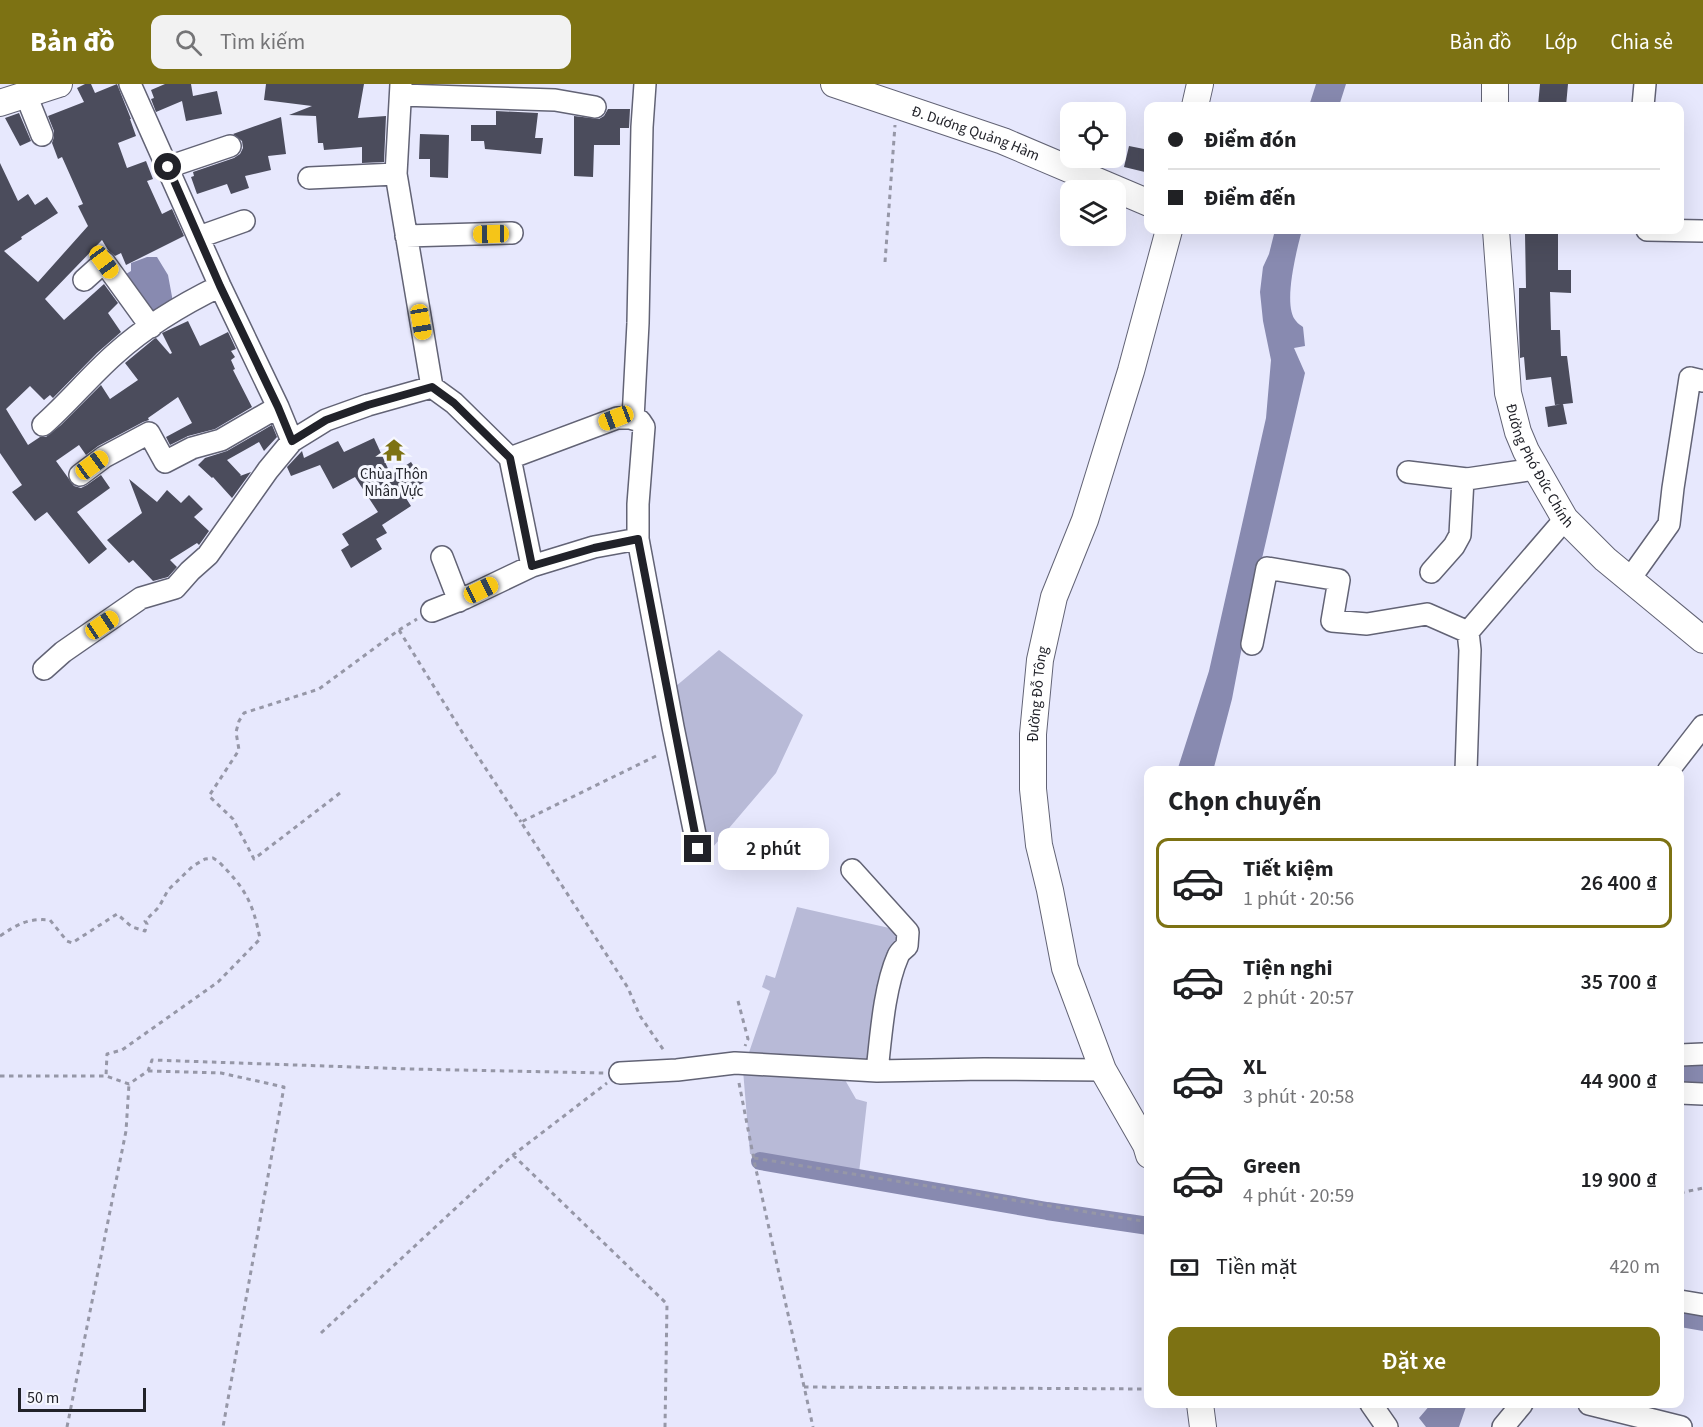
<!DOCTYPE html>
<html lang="vi">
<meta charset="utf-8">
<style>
:root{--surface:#fff;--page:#f2f2f2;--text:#202124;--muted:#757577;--line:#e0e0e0;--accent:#7d7213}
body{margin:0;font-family:"Source Sans 3",sans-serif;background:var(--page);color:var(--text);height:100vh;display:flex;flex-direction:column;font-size:22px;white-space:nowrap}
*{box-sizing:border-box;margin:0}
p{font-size:20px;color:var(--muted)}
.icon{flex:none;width:33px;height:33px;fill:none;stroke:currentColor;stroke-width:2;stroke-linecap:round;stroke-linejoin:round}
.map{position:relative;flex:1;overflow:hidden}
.drawer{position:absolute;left:1144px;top:682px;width:540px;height:642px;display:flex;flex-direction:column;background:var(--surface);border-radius:12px;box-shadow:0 6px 24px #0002}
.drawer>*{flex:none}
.banner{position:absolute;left:1144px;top:18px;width:540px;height:132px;border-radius:12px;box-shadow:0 6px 24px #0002;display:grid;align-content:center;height:132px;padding:0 24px;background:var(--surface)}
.tools{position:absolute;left:1060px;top:18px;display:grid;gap:12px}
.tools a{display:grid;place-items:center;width:66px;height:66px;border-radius:12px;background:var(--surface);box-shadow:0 6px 24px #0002;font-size:30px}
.scale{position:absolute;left:18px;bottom:15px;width:128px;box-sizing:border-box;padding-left:6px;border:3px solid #212229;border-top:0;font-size:16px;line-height:21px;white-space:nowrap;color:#212229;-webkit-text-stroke:4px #f6f7ff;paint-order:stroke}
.end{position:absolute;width:27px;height:27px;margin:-14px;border:8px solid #212229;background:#fff;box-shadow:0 0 0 3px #fff}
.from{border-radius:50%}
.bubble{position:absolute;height:42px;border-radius:12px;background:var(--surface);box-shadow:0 6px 24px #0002;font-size:20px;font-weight:600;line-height:42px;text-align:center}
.car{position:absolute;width:18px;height:36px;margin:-18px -9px;border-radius:8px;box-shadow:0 0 4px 2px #0007;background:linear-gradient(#f5c518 24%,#345 0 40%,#f5c518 0 76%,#345 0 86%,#f5c518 0)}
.banner b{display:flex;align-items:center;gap:21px;height:57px;font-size:22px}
.banner b+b{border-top:2px solid var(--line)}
.banner i{width:15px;height:15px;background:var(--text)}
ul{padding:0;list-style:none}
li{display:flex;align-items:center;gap:18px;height:90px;margin:0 12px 9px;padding:0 12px;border:3px solid transparent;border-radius:12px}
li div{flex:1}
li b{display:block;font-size:22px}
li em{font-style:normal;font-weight:600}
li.active{border-color:var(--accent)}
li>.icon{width:54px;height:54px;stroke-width:1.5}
h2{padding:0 24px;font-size:27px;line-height:72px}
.pay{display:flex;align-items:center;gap:15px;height:66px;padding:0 24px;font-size:22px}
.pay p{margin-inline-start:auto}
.button{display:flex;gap:12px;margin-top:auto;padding:12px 24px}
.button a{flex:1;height:69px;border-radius:12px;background:var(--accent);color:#fff;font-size:24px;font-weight:600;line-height:69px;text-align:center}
header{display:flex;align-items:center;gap:36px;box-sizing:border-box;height:84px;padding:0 30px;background:var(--accent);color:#fff}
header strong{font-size:28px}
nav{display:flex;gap:33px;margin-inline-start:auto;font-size:21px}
.search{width:420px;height:54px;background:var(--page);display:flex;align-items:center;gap:15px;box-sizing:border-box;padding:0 21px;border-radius:12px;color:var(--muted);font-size:22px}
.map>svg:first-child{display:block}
.green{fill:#b8bad7}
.water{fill:#888ab0}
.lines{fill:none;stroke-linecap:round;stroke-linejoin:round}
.canal{stroke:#888ab0;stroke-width:18}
.building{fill:#4b4c5c}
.minor-casing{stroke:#626375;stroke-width:24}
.major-casing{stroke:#626375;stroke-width:28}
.path{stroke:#9697a7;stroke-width:3;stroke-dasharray:4.5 4.5;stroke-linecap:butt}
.minor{stroke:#fff;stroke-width:21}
.major{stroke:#fff;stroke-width:26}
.route{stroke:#212229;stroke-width:8}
.labels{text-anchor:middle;stroke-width:6;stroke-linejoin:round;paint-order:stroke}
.street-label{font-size:15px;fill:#212229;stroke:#f6f7ff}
.poi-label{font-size:15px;fill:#212229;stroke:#f6f7ff}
</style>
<header>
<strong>Bản đồ</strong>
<div class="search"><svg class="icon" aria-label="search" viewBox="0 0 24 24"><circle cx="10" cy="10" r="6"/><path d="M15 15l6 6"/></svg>Tìm kiếm</div>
<nav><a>Bản đồ</a><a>Lớp</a><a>Chia sẻ</a></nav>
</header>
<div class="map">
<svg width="1703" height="1343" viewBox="0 0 1703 1343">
<rect width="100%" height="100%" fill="#e7e8fd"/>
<!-- green -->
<path class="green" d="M719 566 803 631 776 689 707 770 663 613Z
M797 823 898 846 869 979 833 975 856 1015 867 1018 859 1089 750 1070 743 986 770 907 762 903 766 891 775 894Z"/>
<!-- water -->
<path class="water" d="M1316 0H1346L1339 22H1309Z
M1275 146H1302C1297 165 1282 222 1296 237 1298 240 1301 241 1303 243L1305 262 1294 264 1305 289 1244 552 1232 615 1213 687H1177L1209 587 1266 334 1271 276 1263 237 1260 208 1263 183 1269 170Z
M147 173H157L168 191 173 218 154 230 126 190 131 187V179Z
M1703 975V1011L1680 1012V976Z
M1431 1320H1467L1459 1343H1426L1419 1334Z"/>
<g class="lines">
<!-- canal -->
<path class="canal" d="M760 1077 1047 1127 1149 1142
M1680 1234 1703 1238"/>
</g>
<!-- building -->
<path class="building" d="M85 0H91L95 9 117 0 131 35H130L136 52 118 59 127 84 146 77 153 95 147 97 162 130 172 125 184 152 126 181 121 169 115 172 108 166 102 156 45 215 64 236 104 200 118 219 108 229 121 248 97 269 53 314 50 311 44 316 30 302 6 325 28 361 40 353H46L61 341 101 301 110 315 138 296 125 279 154 255 156 254 170 270 172 269 162 249 188 237 200 262 228 248 236 265 231 267 235 273 231 276 235 285 233 286 252 323 215 345 188 352 170 361 166 353 192 339 178 313 148 334 149 336 143 338 98 362 86 371 79 361 56 377 74 402 81 404 87 401 101 391 110 404 77 428 107 465 89 480 47 428 35 437 12 408 22 401 0 369V79L18 117 28 110 35 121 47 113 58 129 21 153 22 155 4 167 38 198 88 142 78 122 83 120 62 73 58 75 52 59 54 53V47L48 32 84 18 77 4Z
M165 0H191L193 12 217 7 222 30 186 37 182 17 156 28 151 15 154 14 151 6Z
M266 0H364L358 34 386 32 384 78 362 79V63L324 66 323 59H318L316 32 289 31 312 22 264 16Z
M1540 0H1568L1566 22H1538Z
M608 25H630L629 44H620V61H594L593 93 574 92V32L599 35 604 32Z
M496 27 538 29 535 54H543L541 70 485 65 484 57H471V41H496Z
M19 29 31 57 20 62 5 34Z
M281 33 286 70 268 72 271 86 245 92 249 104 231 110 227 100 197 110 191 93 194 92 193 88 234 74 240 70 243 64 242 57 233 50Z
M420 50 449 51 448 94 430 93V75H419Z
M1129 62 1149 66V89L1124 83Z
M1525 150H1558V186H1571V209L1550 208 1551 246H1560L1561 272H1567L1573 319 1555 321 1551 293 1526 296 1524 273 1520 274 1519 243V204H1526Z
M1563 320 1567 340 1548 343 1545 323Z
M272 341 277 353 264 367 259 358 227 376 241 391 240 392 251 388 232 414 213 393 212 394 198 381 205 374 227 367Z
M374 354 391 391 411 378 424 398 404 411 411 422 382 441 387 449 376 455 382 465 351 484 341 466 349 461 342 450 378 428 355 393 333 405 320 381 291 392 287 383 302 367 304 374 338 357 344 368Z
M129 395 157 418 167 406 181 419 189 411 203 425 194 433 209 447 199 461 197 459 170 476 177 483 168 493 153 497 133 476 129 479 107 456 142 429Z"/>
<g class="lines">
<!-- minor casing -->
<g class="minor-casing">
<path id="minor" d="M130 0 220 202 278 323 292 357
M401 0 396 90 432 303 454 319 510 374 532 482 465 514 432 527
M26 11 42 51
M401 11 555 16 595 23
M1643 22 1645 0
M168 83 230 62
M309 94 396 90
M1647 146 1703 147
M406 152 512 149
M199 153 244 137
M84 196 104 178 151 243
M633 335 638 239 642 43 645 0
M43 341C69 318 90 292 115 270 146 242 183 220 220 202
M510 374 617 334H630L640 337 644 343 638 420V455L673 643 698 765
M1408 388 1467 395 1535 385
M80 391 104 373 149 349 165 378 192 364 221 356 278 323
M442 473 459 517
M532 482 594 463 638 455
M1431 488 1454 462 1460 451 1463 395
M1629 496 1669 440 1673 404 1690 294 1703 297
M1252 560 1267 484 1339 496 1332 537 1367 540 1427 530 1468 548
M44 585 63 568 141 514 175 504 190 487 208 471 268 386 292 357 326 336 368 321 432 303
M1466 687 1470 566 1468 548 1565 435
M1668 687 1703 642
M852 786 908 848 907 862C904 865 900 867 898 872 884 904 881 952 877 987
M1680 971 1703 970
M620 989 677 986 735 979 877 987 984 985 1103 986
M1680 1009 1703 1010
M1680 1217 1703 1221
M1371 1320 1387 1343
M1589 1320 1681 1343
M1503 1343 1522 1320"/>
</g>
<!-- major casing -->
<g class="major-casing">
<g id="major">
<path id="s1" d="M834 0 1003 57 1149 119"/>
<path d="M1495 0V22"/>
<path d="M0 19 59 0"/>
<path d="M1195 22 1200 0"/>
<path id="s2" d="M1496 146 1508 309 1518 348 1526 367 1565 435 1605 475 1703 556"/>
<path id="s3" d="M1149 1071 1146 1061 1103 986 1065 884 1050 806 1039 761 1033 705V650L1040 576 1054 513 1085 436 1131 287 1169 146"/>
<path d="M1200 1320 1203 1343"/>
</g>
</g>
<!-- path -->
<path class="path" d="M885 178 895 41
M399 546 417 535
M656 672 521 738 628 904 640 932 665 968
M340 709 254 775 233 735 209 712 239 666 236 648 239 637 244 629 319 605 399 546 467 656 521 738
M0 852C18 840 28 834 50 836L67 857 72 859 117 830 132 843 145 847 147 840 145 837 159 823 168 806 193 782 205 775 213 774 218 777C245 804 253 818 260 855L218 898 122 966 107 970 106 992
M738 917 748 955 745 962
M148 987 221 989 284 1003 223 1343
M0 992H106L129 1000 148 987 152 976 411 985 604 989
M739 999 755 1081 813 1343
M513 1071 667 1220 665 1343
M754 1074 1149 1138
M1680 1109 1703 1104
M321 1249 513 1071 607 999
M804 1303 1149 1305
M67 1343 126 1047 129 1000"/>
<!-- minor -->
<use href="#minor" class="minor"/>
<!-- major -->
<use href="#major" class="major"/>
</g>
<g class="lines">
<!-- route -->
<path class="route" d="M168 83 220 202 278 323 292 357 326 336 368 321 432 303 454 319 510 374 532 482 594 464 638 455 698 765"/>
</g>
<!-- icons -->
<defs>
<g id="temple-bare" transform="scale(1.8)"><path d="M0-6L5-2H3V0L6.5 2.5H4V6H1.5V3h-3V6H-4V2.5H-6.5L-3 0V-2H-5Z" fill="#7d7213" stroke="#f6f7ff" stroke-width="2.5" paint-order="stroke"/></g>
</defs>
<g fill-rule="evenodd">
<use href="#temple-bare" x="394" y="366"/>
</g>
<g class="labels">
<!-- street labels -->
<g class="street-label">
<text dy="5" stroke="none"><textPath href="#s1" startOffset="150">Đ. Dương Quảng Hàm</textPath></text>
<text dy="5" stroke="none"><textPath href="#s2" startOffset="243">Đường Phó Đức Chính</textPath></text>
<text dy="5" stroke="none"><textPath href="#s3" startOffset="483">Đường Đỗ Tông</textPath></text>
</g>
<!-- poi labels -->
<g class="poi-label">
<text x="394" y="395">Chùa Thôn<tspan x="394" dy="17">Nhân Vực</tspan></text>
</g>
</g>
</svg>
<div class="tools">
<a><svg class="icon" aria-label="locate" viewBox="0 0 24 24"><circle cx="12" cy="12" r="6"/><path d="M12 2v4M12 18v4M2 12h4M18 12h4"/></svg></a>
<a><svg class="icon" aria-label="layers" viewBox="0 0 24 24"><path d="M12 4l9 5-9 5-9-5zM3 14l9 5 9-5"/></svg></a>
</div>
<div class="scale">50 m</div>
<i class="end from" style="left:168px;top:83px"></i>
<i class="end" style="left:698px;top:765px"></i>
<div class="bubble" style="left:718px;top:744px;width:111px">2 phút</div>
<i class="car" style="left:491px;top:150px;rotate:269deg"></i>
<i class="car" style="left:104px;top:178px;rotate:144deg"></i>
<i class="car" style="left:421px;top:238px;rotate:170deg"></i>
<i class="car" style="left:616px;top:334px;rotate:249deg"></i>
<i class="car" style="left:92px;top:381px;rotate:54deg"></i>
<i class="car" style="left:481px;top:506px;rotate:64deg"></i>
<i class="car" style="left:102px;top:541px;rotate:56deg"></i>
<div class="banner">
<b><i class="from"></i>Điểm đón</b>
<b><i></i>Điểm đến</b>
</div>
<section class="drawer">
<h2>Chọn chuyến</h2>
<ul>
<li class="active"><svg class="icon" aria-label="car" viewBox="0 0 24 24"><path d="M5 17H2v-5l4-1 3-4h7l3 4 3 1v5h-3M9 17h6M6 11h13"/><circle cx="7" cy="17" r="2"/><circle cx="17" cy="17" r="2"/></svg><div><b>Tiết kiệm</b><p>1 phút · 20:56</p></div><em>26 400 ₫</em></li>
<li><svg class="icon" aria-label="car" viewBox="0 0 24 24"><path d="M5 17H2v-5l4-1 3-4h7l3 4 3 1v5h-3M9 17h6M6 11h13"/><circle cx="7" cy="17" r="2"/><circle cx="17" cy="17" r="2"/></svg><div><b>Tiện nghi</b><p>2 phút · 20:57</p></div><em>35 700 ₫</em></li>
<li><svg class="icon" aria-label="car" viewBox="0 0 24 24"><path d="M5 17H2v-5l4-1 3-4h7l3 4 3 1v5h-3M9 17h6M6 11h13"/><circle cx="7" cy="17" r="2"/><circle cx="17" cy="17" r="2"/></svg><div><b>XL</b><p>3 phút · 20:58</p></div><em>44 900 ₫</em></li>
<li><svg class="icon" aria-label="car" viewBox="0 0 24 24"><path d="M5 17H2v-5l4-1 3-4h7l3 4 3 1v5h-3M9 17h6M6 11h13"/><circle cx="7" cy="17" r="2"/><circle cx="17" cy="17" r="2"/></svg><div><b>Green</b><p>4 phút · 20:59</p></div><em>19 900 ₫</em></li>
</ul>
<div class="pay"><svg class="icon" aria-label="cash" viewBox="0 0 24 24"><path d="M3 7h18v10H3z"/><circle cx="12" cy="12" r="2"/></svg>Tiền mặt<p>420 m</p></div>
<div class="button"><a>Đặt xe</a></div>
</section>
</div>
